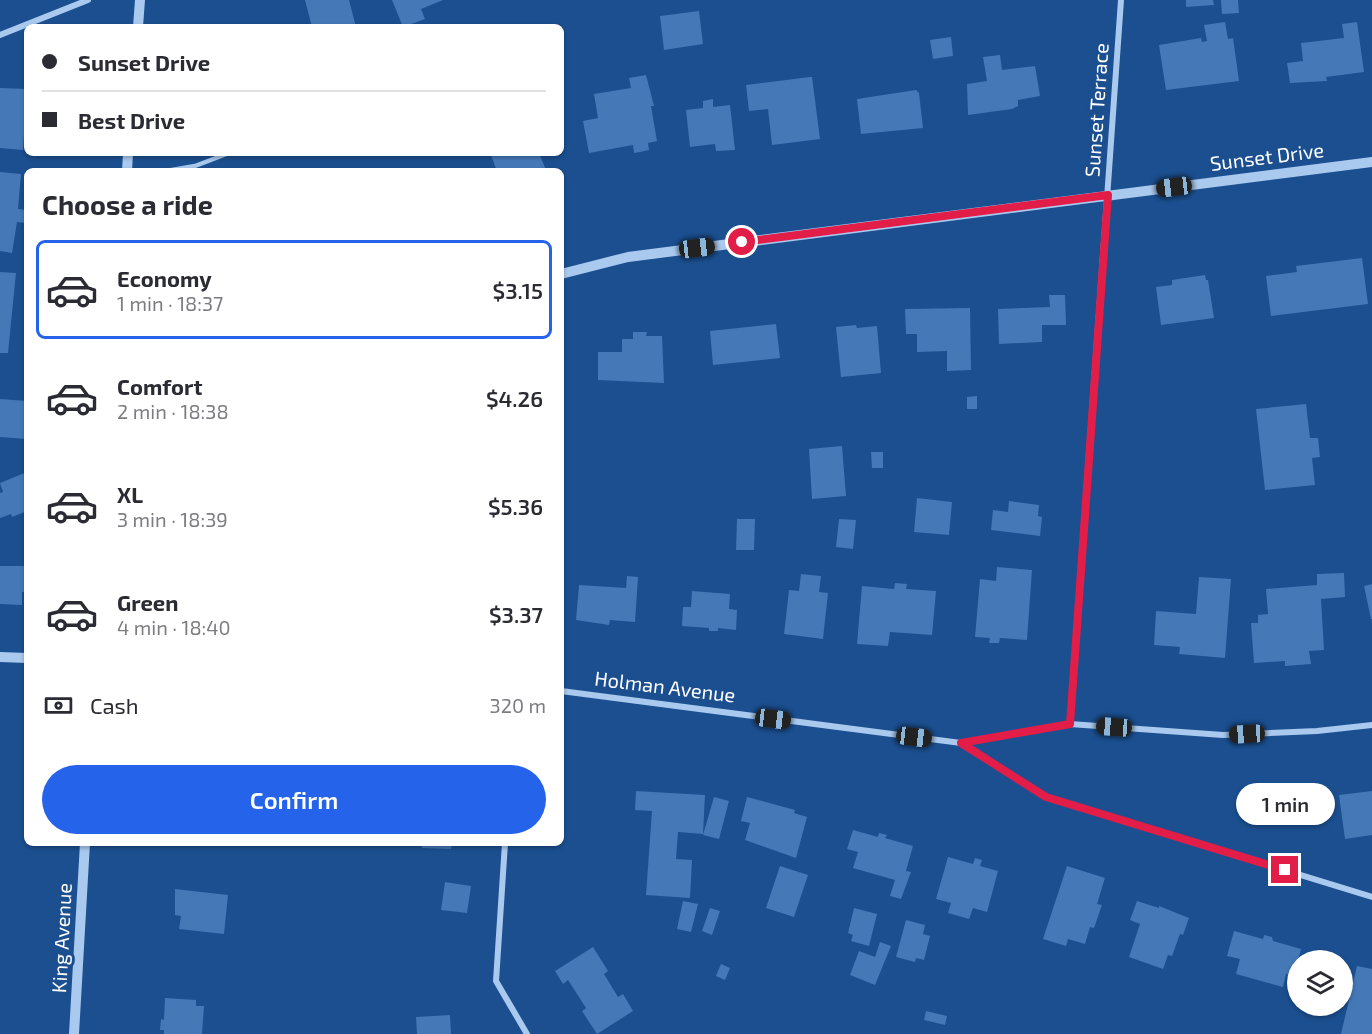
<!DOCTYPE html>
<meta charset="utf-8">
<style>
:root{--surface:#fff;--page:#f2f2f3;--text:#2b2b33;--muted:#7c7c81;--line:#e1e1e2;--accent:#2563eb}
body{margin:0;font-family:"Exo 2",sans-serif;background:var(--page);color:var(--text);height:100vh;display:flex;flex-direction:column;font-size:22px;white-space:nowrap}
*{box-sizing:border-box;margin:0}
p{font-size:20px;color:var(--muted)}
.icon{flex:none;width:33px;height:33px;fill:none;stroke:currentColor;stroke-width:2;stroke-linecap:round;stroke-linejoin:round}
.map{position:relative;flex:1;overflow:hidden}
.panel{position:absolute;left:24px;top:168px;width:540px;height:678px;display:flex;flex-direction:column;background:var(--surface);border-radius:9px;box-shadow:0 2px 4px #0004}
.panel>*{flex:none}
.banner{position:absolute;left:24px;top:24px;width:540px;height:132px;border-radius:9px;box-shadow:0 2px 4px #0004;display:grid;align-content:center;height:132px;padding:0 18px;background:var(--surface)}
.buttons{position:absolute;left:1287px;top:950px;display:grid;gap:12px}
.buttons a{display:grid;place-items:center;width:66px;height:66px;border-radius:50%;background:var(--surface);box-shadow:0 2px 4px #0004;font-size:30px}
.end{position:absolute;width:27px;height:27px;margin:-14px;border:8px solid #e11d48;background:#fff;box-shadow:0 0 0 3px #fff}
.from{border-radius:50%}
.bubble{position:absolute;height:42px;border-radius:21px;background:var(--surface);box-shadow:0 2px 4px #0004;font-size:20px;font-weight:600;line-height:42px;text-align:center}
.car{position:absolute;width:18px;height:36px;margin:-18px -9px;border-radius:8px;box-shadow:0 0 4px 2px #0007;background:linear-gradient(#222 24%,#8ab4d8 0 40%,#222 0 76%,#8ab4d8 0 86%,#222 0)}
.banner b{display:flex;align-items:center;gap:21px;height:57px;font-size:22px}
.banner b+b{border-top:2px solid var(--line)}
.banner i{width:15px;height:15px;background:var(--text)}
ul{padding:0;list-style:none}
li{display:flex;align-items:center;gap:18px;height:99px;margin:0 12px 9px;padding:0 6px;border:3px solid transparent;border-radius:9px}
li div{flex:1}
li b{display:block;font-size:22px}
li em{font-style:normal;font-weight:600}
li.on{border-color:var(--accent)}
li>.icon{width:54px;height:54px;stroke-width:1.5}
h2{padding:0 18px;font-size:27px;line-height:72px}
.pay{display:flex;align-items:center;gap:15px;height:66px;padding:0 18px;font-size:22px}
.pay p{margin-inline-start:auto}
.primary-button{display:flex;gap:12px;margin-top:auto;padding:12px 18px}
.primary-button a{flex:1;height:69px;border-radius:36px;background:var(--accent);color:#fff;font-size:24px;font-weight:600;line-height:69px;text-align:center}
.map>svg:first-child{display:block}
.building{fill:#4478b7}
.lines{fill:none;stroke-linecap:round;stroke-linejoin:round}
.service{stroke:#a9c9ee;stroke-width:4.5}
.minor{stroke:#a9c9ee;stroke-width:6}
.tertiary{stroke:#a9c9ee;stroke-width:10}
.route{stroke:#e11d48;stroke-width:8}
.labels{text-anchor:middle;stroke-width:6;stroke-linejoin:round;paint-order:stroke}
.street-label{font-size:20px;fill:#fff;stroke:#1b4f8f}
</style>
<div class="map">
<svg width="1372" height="1034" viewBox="0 0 1372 1034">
<rect width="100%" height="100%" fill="#1b4f8f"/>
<!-- building -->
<path class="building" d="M305 0H349L356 27H312Z
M392 0H443L421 9 425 19 403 27Z
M1186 0H1213L1214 5 1186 7Z
M1221 0H1238L1239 13 1222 14Z
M699 11 703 44 664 50 660 16Z
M1225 22 1228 39 1233 38 1239 81 1166 90 1159 45 1201 38 1202 42 1207 41 1204 25Z
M1357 22 1364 72 1326 77 1327 81 1290 83 1287 63 1303 61 1301 43 1344 38 1342 24Z
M951 37 953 56 933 59 930 40Z
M1000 55 1002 70 1035 66 1040 96 1018 100V106L1012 109 968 115 967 84 987 81 983 57Z
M646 75 654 106H651L657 141 648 143 649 150 640 152 634 153 633 145 589 153 583 121 598 118 594 94 631 88 629 78Z
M810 77H812L820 139 772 145 768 109 749 111 746 85Z
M0 88 27 89 23 150 0 148Z
M916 90 919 93 923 128 861 134 857 99Z
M713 99V107L730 105 735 150 716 151 715 144 690 147 686 110 703 108V101Z
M490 153H539L546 170 497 171Z
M0 172 21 174 18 209 26 210 25 223 17 222 12 253 0 251Z
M1362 258 1368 304 1271 316 1266 276 1297 272 1296 266Z
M0 272 16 273 8 353H0Z
M1205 275 1206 280H1208L1214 318 1161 325 1156 287 1172 285V280Z
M1049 295H1065L1066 325H1042V342L999 344 998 309 1050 307Z
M970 308 971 370 947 371V351L917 352V334H906L905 309Z
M776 324 780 358 713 365 710 331Z
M856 325 857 328 877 326 881 373 841 377 836 327Z
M633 332H647L646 336H662L664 383 598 380V352H622V339H633Z
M977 396V409H967V397Z
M0 399 27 401V439L0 437Z
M1306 404 1310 438H1318L1320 457 1312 458 1315 485 1265 490 1256 409Z
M842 446 846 496 812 499 809 449Z
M871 452H883V468H872Z
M27 472V511L12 517 11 514 0 518V493L3 492 0 483Z
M917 498 952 502 949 535 914 532Z
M1009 501 1039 505 1038 516 1042 517 1040 536 991 530 993 510 1008 512Z
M737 519H755L754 550H736Z
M839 519 856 520 853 549 836 547Z
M0 566H27V592H22V605L0 604Z
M997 567 1032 570 1027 640 1000 638 999 643H989L990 638 975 637 980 579 996 581Z
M1344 573 1345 597 1321 599 1324 650 1309 651 1311 664 1285 666V661L1254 663 1251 623H1258V615L1268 614 1266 589 1317 585V574Z
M801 574 821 576 819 592 828 593 823 639 784 634 789 590 799 591Z
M627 576 638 577 635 622 610 620 609 625 576 620 579 585 626 588Z
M1199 577 1231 579 1225 658 1179 654 1180 647 1154 645 1156 611 1196 614Z
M895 583 907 584 906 589 936 591 932 635 890 632 888 646 857 644 862 586 894 589Z
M1372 584V619H1371L1364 586Z
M692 591 730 594 729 609 737 610 736 630 718 628V631H709V628L682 626 683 607H691Z
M636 791 705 795 703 834 678 832 676 859 692 860 690 898 646 895 652 811 635 810Z
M1372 791V835L1345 839 1339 795Z
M714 797 729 801 719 839 703 835Z
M747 797 795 810 794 813 807 817 796 858 745 840 750 823 741 821Z
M853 830 878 837 879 833 887 835 885 838 913 846 906 871 911 872 901 899 890 896 895 880 853 868 858 852 847 849Z
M422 843H452L451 849 422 848Z
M948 857 973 864 975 858 982 860 980 866 998 871 987 912 973 908 969 919 948 913 951 903 936 899Z
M780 866 808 875 794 917 766 908Z
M1067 866 1105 878 1097 904 1102 905 1094 928 1090 927 1085 944 1068 939 1066 946 1043 939Z
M445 882 471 886 467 913 441 910Z
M175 889 228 895 224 934 179 929 181 916 175 915Z
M683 901 698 904 691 932 677 929Z
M1137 901 1159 908V906L1189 918 1183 935 1180 934 1172 956 1168 955 1163 969 1129 957 1140 924 1130 920Z
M710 908 720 911 712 935 702 931Z
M854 908 877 914 869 946 851 941 853 935 848 933Z
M906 920 925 925 923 934 930 936 924 960 916 958 915 962 896 957Z
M1234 931 1263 939 1264 935 1272 937 1273 941 1301 949 1294 976 1286 974 1283 987 1236 974 1240 959 1227 956Z
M880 942 891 946 875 985 850 975 859 951 875 957Z
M593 947 608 971 604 974 618 997 623 994 633 1011 597 1034 582 1011 586 1008 568 980 563 984 555 971Z
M721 964 730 968 725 980 716 976Z
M1357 966 1372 969V1034H1341Z
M165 998 196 1000V1006H204L202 1034H164V1030H160L161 1019 164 1020Z
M926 1011 947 1016 945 1025 924 1020Z
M450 1015 451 1034H417L416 1017Z"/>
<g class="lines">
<!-- service -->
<path class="service" d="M166 171 195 166 229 153"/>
<!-- minor -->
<path class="minor" d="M0 35 88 0
M561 691 961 743 1070 724 1223 735 1317 731 1372 725
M1070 724 1121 0
M962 744 1046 797 1372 897
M505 843 496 981 527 1034"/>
<!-- tertiary -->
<path class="tertiary" d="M138 27 140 0
M127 171 128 153
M561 274 628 257 1372 162
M0 657 27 658
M74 1034 85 843"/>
</g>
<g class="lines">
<!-- route -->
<path class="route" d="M742 242 1108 195 1070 724 961 743 1046 797 1285 870"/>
</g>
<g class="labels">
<!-- street labels -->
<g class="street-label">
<text transform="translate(1097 110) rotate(-86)" y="7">Sunset Terrace</text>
<text transform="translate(1267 157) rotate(-7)" y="7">Sunset Drive</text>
<text transform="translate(665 687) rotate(7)" y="7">Holman Avenue</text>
<text transform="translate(62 938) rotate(-87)" y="7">King Avenue</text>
</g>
</g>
</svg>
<div class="buttons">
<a><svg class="icon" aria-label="layers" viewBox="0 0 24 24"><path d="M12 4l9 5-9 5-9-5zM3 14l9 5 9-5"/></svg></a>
</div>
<i class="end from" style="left:742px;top:242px"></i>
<i class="end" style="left:1285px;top:870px"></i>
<div class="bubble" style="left:1236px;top:783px;width:99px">1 min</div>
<i class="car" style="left:1174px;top:187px;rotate:263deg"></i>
<i class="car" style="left:697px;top:248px;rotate:83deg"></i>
<i class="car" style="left:773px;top:719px;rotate:97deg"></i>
<i class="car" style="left:1114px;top:727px;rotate:274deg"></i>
<i class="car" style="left:1247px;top:734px;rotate:267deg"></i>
<i class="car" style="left:914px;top:737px;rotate:97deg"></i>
<div class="banner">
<b><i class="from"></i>Sunset Drive</b>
<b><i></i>Best Drive</b>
</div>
<section class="panel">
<h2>Choose a ride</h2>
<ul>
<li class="on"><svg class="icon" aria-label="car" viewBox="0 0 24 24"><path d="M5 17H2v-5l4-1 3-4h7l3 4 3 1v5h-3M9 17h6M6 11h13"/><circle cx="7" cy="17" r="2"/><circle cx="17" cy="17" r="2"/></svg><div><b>Economy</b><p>1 min · 18:37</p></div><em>$3.15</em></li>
<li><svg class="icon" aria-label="car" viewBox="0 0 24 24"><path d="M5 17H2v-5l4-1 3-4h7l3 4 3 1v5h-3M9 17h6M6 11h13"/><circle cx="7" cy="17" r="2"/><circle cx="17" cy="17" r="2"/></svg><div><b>Comfort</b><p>2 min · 18:38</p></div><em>$4.26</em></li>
<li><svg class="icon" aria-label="car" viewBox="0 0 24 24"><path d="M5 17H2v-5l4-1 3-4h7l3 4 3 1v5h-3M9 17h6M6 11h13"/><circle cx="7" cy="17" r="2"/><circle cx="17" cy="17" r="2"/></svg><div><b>XL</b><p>3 min · 18:39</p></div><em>$5.36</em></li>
<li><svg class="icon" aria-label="car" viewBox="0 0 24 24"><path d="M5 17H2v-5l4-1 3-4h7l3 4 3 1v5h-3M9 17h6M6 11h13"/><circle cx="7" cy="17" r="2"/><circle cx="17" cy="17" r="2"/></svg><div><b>Green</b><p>4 min · 18:40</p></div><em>$3.37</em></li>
</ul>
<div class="pay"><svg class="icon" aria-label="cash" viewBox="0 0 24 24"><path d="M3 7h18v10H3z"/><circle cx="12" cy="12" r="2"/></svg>Cash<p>320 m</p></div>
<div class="primary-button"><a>Confirm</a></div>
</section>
</div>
